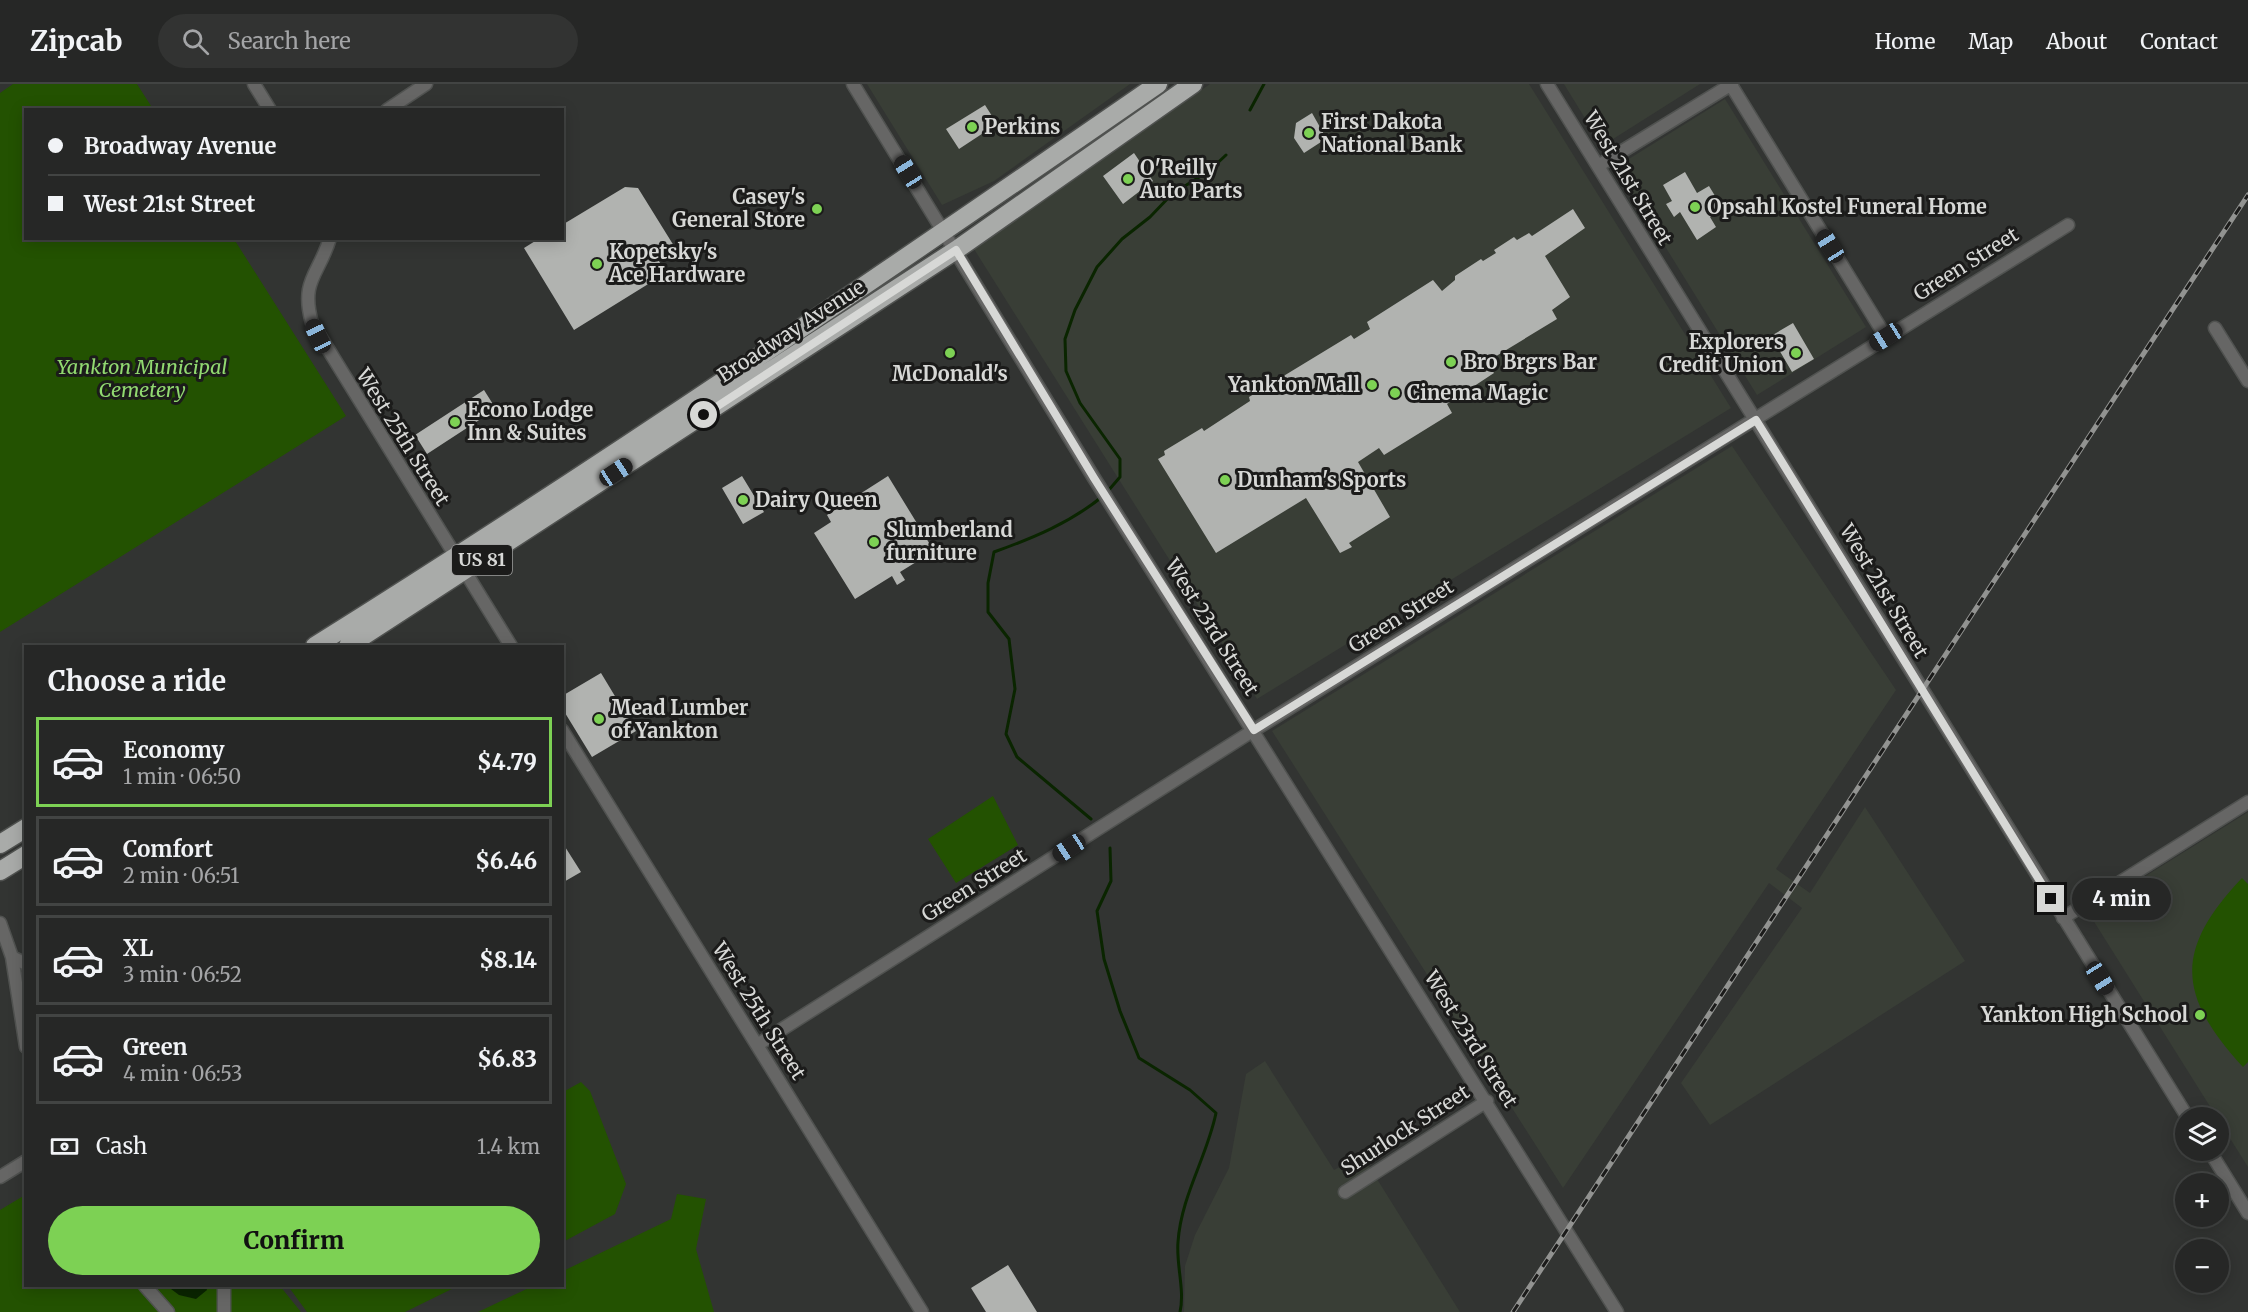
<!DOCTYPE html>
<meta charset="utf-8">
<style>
:root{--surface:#262726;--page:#323332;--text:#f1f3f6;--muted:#a4a5a7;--line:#424443;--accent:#7dd154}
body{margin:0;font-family:Merriweather,serif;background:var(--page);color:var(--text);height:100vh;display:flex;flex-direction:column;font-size:22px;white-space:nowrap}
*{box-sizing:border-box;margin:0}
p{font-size:20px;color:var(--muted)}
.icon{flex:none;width:33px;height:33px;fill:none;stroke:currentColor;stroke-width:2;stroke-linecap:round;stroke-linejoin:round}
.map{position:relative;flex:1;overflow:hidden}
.details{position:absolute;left:24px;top:561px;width:540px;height:642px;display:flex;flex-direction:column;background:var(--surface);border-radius:0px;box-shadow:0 3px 15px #0003,0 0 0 2px var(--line)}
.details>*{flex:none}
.guide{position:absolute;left:24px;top:24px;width:540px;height:132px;border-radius:0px;box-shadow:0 3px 15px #0003,0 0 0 2px var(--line);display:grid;align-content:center;height:132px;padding:0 24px;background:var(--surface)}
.controls{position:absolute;left:2175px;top:1023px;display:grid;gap:12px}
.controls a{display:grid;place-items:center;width:54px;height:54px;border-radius:50%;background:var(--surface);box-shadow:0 3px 15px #0003,0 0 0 2px var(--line);font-size:30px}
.end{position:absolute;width:27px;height:27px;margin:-14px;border:8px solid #d7d8d6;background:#111;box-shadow:0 0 0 3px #111}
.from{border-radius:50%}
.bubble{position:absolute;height:42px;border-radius:21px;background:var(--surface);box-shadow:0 3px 15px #0003,0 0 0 2px var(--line);font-size:20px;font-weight:800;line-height:42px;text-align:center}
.car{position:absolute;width:18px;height:36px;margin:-18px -9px;border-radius:8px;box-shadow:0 0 4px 2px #0007;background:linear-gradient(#222 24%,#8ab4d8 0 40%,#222 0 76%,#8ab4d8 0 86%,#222 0)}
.guide b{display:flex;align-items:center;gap:21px;height:57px;font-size:22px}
.guide b+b{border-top:2px solid var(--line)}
.guide i{width:15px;height:15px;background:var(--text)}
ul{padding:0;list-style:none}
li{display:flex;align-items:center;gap:18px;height:90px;margin:0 12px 9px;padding:0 12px;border:3px solid var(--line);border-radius:0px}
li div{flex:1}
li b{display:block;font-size:22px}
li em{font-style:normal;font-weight:800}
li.current{border-color:var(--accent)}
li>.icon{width:54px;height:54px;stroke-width:1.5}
h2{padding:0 24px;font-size:27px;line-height:72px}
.pay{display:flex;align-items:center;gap:15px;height:66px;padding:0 24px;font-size:22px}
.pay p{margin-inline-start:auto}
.button{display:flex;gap:12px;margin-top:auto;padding:12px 24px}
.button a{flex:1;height:69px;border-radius:36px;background:var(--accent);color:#111;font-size:24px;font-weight:800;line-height:69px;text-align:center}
header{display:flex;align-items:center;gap:36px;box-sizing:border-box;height:84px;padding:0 30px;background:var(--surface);border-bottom:2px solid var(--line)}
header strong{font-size:28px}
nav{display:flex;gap:33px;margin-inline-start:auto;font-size:21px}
.search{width:420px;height:54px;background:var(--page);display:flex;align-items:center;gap:15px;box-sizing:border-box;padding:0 21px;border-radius:33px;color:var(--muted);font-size:22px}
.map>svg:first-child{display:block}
.built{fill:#393e36}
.green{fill:#235201}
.water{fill:#0a2500}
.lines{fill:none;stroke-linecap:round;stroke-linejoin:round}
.stream{stroke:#0a2500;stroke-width:3}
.building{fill:#b1b3b0}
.minor-casing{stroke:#505250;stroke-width:15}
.highway-casing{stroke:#505250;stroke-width:21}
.minor{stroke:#666665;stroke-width:12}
.highway{stroke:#a9aba9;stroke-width:18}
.rail-casing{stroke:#929391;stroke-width:5}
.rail{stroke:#1b1b1a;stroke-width:3;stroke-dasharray:9;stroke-linecap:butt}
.route{stroke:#d7d8d6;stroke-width:8}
.poi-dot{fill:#7dd154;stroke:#1b1b1a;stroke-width:2}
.labels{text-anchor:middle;stroke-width:6;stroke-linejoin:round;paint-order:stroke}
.shield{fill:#1b1b1a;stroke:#9f9f9e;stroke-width:1.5}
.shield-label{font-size:18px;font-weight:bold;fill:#d7d8d6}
.poi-label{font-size:20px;font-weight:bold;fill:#d7d8d6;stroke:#1b1b1a;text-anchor:start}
.street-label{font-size:20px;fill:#d7d8d6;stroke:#1b1b1a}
.park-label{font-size:20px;font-style:italic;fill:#91d970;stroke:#1b1b1a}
</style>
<header>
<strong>Zipcab</strong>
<div class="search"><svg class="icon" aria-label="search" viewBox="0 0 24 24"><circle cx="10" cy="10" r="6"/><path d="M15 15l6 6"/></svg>Search here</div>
<nav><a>Home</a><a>Map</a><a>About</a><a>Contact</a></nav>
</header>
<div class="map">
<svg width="2248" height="1228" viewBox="0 0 2248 1228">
<rect width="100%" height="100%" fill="#323432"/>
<!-- built -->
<path class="built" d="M867 0H1130L994 97 942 121Z
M1210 0H1529L1731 324 1257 615 974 165Z
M1564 0H1700L1602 62Z
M1725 15 1866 243 1757 311 1616 83Z
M1732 362 1896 606 1776 785 1810 809 1865 723 1965 877 1710 1041 1681 999 1802 824 1769 799 1563 1104 1272 647Z
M2248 728V1083L2088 828Z
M1265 977 1334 1086 1362 1071 1460 1228H1184L1185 1182 1195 1151 1229 1084 1246 990Z"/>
<!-- green -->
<path class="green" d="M13 0H137L153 25 26 26V154L234 155 346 332 0 548V9Z
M993 712 1018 761 956 799 928 755Z
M2242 794 2248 800V978L2243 983C2177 911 2174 866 2242 794Z
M581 998 590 1007 626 1100 615 1130 563 1158V1008Z
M677 1110 706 1115 696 1165 714 1228H478L533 1202H562L563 1187 671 1135Z
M25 1111 26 1202H280L301 1228H0V1126Z
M288 1202H458L405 1228H307Z"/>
<!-- water -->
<path class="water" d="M167 1202H206L207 1206 196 1215 179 1211Z"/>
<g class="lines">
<!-- stream -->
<path class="stream" d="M1250 26 1264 0
M1108 407 1120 393V375L1080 319 1066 287 1065 255 1075 226 1097 183 1122 155 1150 133 1172 110 1209 87 1226 71
M1091 735 1017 673 1006 650 1015 605 1009 555 988 528V499L994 468C1033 454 1070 439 1103 412
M1110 764 1111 797 1097 827 1104 875 1120 927 1139 974 1190 1006 1216 1029C1207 1073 1181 1112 1178 1158 1176 1181 1185 1206 1180 1228"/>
</g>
<!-- building -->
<path class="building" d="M985 21 997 40 959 65 946 45Z
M1312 29 1325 52 1321 58 1304 69 1294 54 1296 39Z
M1134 69 1153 97 1123 120 1103 92Z
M1685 88 1697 109 1709 102 1723 125 1710 133 1716 143 1697 156 1680 128 1674 133 1666 120 1672 117 1663 101Z
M625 103 638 104 674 162 656 172 666 189 574 246 524 164 540 154H562V141Z
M1573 125 1585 144 1545 172 1570 213 1552 226 1557 235 1493 274V276L1488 280 1494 289 1447 320 1452 329 1384 371 1379 364 1358 378 1390 433 1349 459 1352 463 1340 469 1306 414 1216 469 1158 375 1165 371 1164 367 1202 344 1204 347 1250 317 1249 313 1351 251 1354 255 1370 245 1367 238 1433 196 1442 207 1455 196V192L1481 175 1483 177 1496 169 1494 166 1514 153 1517 156 1529 149 1532 152Z
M1793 239 1814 275 1792 288 1771 252Z
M484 306 496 325 427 370 415 351Z
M742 392 764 428 743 440 722 404Z
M888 392 934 467 900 488 905 496 897 501 892 492 855 515 814 449 831 438 827 431Z
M601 589 636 647 592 673 562 624V612Z
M562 758 581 788 562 799Z
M1008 1181 1037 1228H986L971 1204Z"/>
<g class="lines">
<!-- minor casing -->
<g class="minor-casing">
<path id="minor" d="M254 0 270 26
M853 0 1094 394 1617 1228
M1547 0 2188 1034
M1731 1 1886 253
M387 26 426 0
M1598 82 1732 0
M330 154C319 191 300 196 312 239L511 562
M2215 244 2248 297
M562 646 922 1228
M2063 834 2248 718
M0 839 12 873 26 963
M12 873 26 880
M757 961 1254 646 2068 141
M2209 1066 2248 1129
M0 1093 26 1077
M1345 1108 1487 1017
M145 1202 168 1228
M224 1228V1202"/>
</g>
<!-- highway casing -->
<g class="highway-casing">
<path id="highway" d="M315 562C601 383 880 192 1158 0
M348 562 956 166 1193 0
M0 760 26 744
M0 787 26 771"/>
</g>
<!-- minor -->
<use href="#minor" class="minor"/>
<!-- highway -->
<use href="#highway" class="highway"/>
<!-- rail casing -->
<g class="rail-casing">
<path id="rail" d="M1513 1228 2248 111"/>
</g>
<!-- rail -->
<use href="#rail" class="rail"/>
</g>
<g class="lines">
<!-- route -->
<path class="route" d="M704 331 956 166 1094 394 1254 646 1756 336 2051 815"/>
</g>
<!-- markers -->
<g class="poi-dot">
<circle cx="972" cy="43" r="6"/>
<circle cx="1309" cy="49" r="6"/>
<circle cx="1128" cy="95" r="6"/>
<circle cx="1695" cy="123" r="6"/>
<circle cx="817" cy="125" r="6"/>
<circle cx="597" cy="180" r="6"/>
<circle cx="950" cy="269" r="6"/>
<circle cx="1796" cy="269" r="6"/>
<circle cx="1451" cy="278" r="6"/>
<circle cx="1372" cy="301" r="6"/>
<circle cx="1395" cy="309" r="6"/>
<circle cx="455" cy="338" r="6"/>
<circle cx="1225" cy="396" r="6"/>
<circle cx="743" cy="416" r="6"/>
<circle cx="874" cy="458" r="6"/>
<circle cx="599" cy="635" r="6"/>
<circle cx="2200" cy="931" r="6"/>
</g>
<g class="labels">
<!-- shield labels -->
<rect class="shield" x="452" y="461" width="60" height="30" rx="4.5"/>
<g class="shield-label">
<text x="482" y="482">US 81</text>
</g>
<!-- poi labels -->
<g class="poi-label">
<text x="1321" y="45">First Dakota<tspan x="1321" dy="23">National Bank</tspan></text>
<text x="984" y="50">Perkins</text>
<text x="1140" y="91">O'Reilly<tspan x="1140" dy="23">Auto Parts</tspan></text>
<text x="805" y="120" text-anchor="end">Casey's<tspan x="805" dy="23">General Store</tspan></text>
<text x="1707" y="130">Opsahl Kostel Funeral Home</text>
<text x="609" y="175">Kopetsky's<tspan x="609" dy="23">Ace Hardware</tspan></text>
<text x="1784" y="265" text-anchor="end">Explorers<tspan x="1784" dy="23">Credit Union</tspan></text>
<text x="1463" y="285">Bro Brgrs Bar</text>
<text x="950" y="297" text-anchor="middle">McDonald's</text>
<text x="1360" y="308" text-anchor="end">Yankton Mall</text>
<text x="1407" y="316">Cinema Magic</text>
<text x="467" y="333">Econo Lodge<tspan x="467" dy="23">Inn &amp; Suites</tspan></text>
<text x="1237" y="403">Dunham's Sports</text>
<text x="755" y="423">Dairy Queen</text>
<text x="886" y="453">Slumberland<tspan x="886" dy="23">furniture</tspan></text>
<text x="611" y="631">Mead Lumber<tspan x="611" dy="23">of Yankton</tspan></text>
<text x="2188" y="938" text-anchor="end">Yankton High School</text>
</g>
<!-- street labels -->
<g class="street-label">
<text transform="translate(1628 94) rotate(59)" y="7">West 21st Street</text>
<text transform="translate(1966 180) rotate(-32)" y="7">Green Street</text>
<text transform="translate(791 247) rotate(-33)" y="7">Broadway Avenue</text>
<text transform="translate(403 353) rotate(58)" y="7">West 25th Street</text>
<text transform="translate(1884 507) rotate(59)" y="7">West 21st Street</text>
<text transform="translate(1401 532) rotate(-32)" y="7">Green Street</text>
<text transform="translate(1212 543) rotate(58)" y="7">West 23rd Street</text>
<text transform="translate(974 801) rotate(-32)" y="7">Green Street</text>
<text transform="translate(759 927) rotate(58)" y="7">West 25th Street</text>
<text transform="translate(1471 955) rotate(58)" y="7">West 23rd Street</text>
<text transform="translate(1405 1046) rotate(-33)" y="7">Shurlock Street</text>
</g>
<!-- park labels -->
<g class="park-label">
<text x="142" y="290">Yankton Municipal<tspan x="142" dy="23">Cemetery</tspan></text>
</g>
</g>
</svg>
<div class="controls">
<a><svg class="icon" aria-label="layers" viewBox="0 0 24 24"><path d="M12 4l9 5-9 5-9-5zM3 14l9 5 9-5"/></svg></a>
<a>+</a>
<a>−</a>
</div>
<i class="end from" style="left:704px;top:331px"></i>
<i class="end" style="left:2051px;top:815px"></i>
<div class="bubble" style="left:2072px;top:794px;width:99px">4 min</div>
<i class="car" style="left:908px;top:88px;rotate:328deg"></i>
<i class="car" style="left:1830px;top:162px;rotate:328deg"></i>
<i class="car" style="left:318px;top:252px;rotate:335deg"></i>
<i class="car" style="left:1886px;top:253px;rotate:238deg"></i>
<i class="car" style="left:616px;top:388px;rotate:57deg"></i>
<i class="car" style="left:1069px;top:764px;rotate:237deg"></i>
<i class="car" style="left:2100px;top:894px;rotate:148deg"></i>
<div class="guide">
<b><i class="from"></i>Broadway Avenue</b>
<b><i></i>West 21st Street</b>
</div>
<section class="details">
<h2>Choose a ride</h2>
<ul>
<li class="current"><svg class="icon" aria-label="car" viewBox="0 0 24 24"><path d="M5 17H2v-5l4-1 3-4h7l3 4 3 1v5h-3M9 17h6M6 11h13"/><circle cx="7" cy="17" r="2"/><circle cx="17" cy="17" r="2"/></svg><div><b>Economy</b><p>1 min · 06:50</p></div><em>$4.79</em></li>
<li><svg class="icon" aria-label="car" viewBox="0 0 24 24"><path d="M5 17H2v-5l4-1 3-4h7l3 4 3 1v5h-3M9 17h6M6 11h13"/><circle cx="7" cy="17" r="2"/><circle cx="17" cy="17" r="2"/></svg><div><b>Comfort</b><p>2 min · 06:51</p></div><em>$6.46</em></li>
<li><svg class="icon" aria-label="car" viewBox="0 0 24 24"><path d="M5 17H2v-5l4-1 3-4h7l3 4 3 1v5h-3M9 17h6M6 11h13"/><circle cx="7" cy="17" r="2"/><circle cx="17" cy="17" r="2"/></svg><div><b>XL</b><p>3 min · 06:52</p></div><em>$8.14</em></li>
<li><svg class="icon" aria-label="car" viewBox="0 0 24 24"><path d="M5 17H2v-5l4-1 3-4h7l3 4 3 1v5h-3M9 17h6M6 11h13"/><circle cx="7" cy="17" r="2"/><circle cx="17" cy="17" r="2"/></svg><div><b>Green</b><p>4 min · 06:53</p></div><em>$6.83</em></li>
</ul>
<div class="pay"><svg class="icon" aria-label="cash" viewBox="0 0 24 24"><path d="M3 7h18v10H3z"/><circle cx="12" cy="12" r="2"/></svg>Cash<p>1.4 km</p></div>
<div class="button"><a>Confirm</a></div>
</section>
</div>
